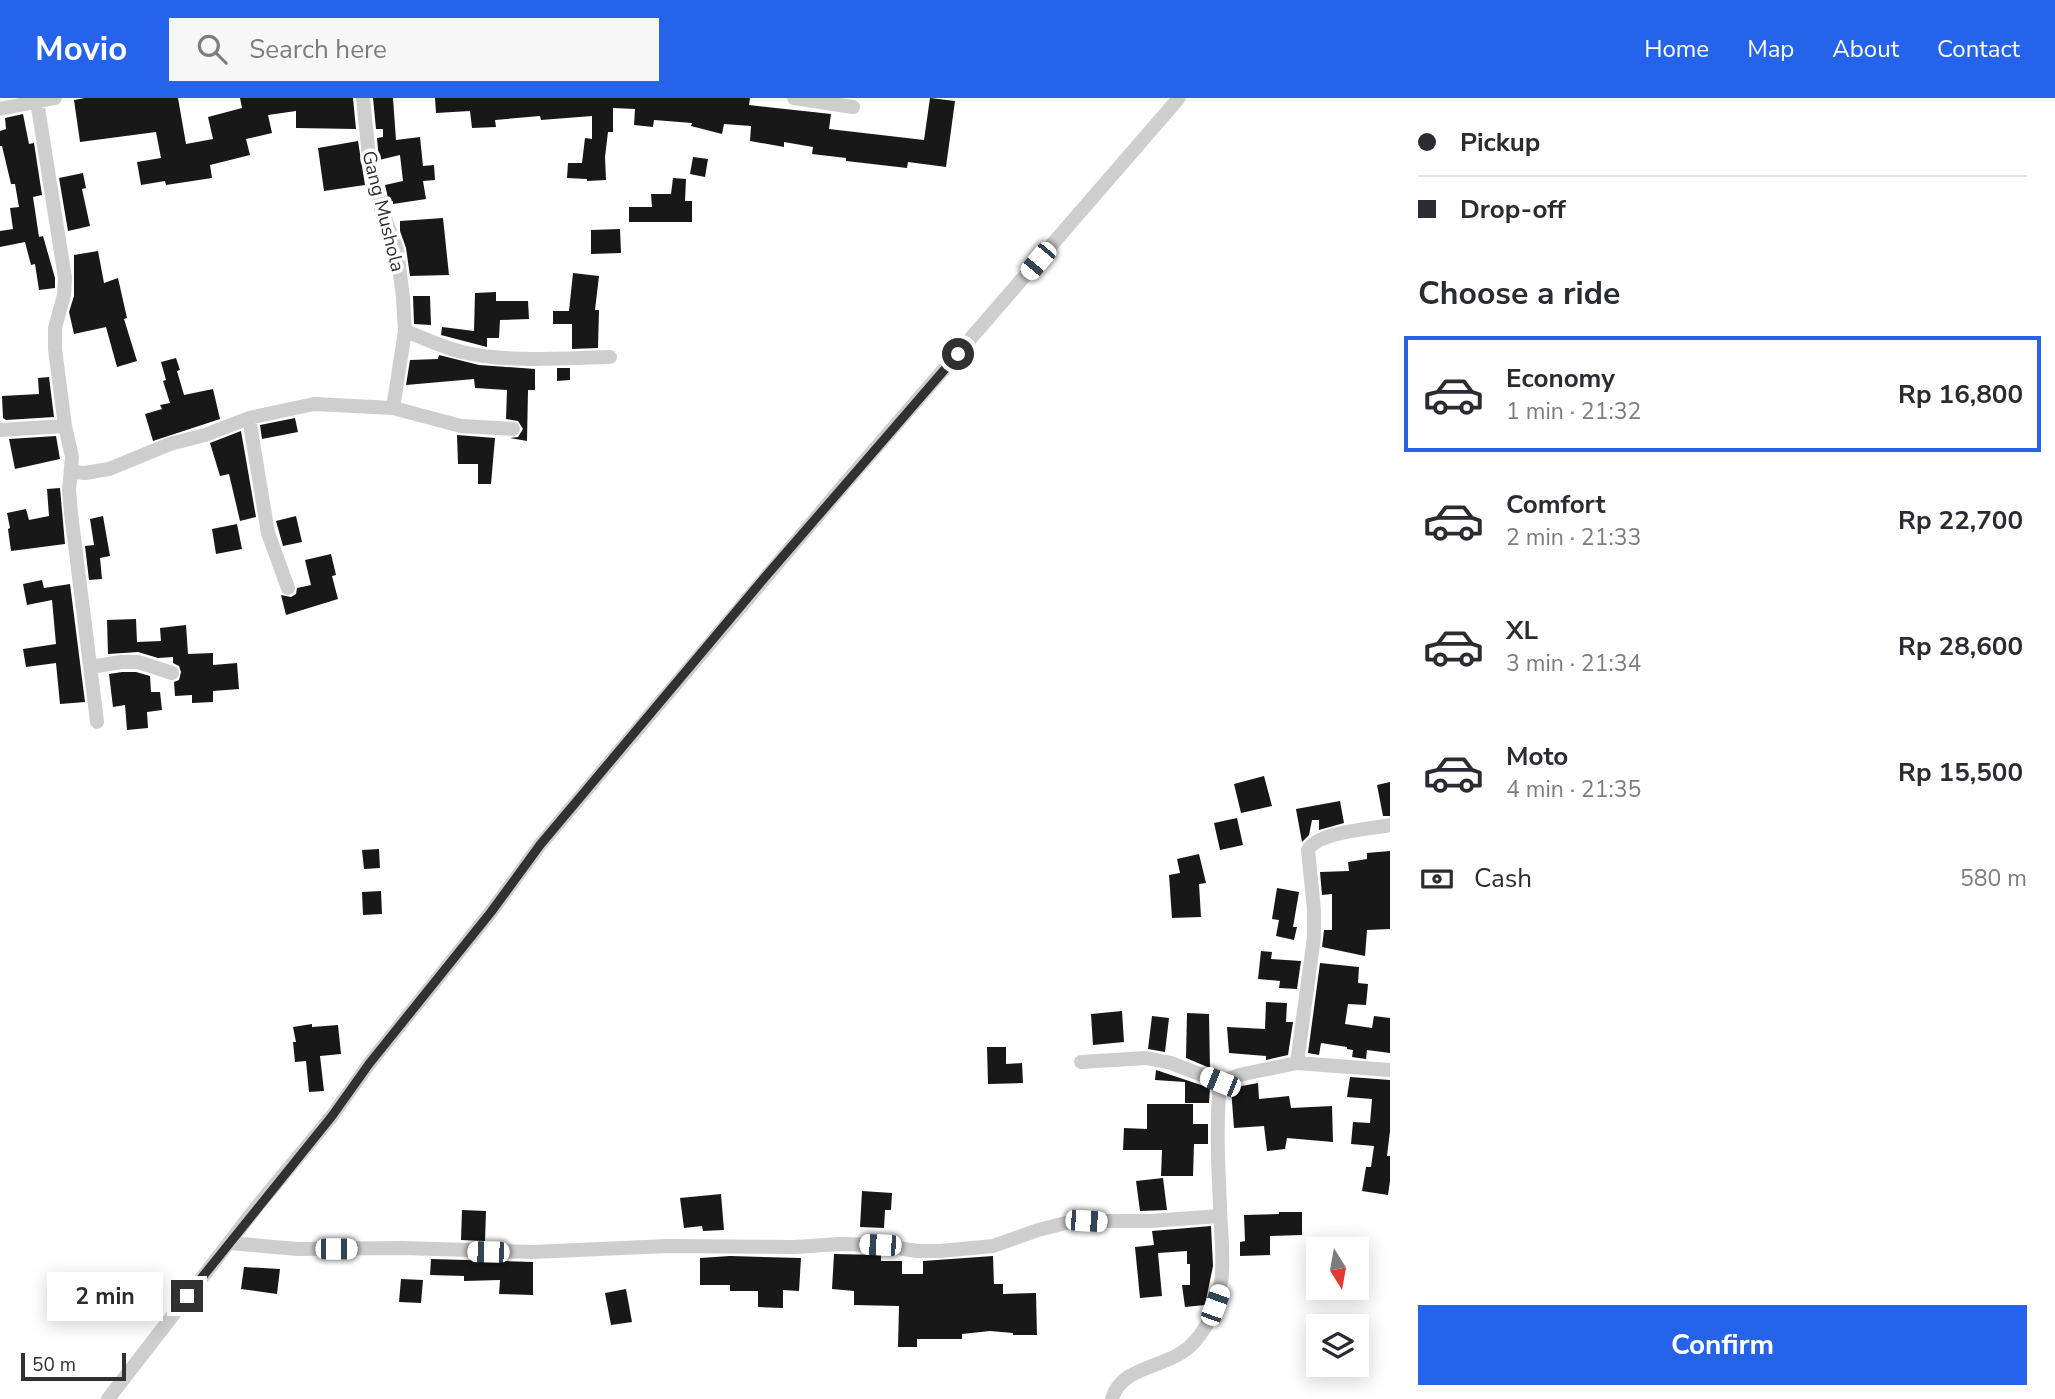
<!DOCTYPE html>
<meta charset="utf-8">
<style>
:root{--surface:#fff;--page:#f7f7f7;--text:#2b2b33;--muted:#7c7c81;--line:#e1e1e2;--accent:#2563eb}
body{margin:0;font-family:"Nunito Sans",sans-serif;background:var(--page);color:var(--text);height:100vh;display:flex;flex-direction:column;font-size:26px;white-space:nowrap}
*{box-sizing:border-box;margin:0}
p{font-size:23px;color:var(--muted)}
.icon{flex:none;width:38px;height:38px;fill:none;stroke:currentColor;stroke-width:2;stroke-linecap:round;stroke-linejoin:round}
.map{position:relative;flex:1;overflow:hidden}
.drawer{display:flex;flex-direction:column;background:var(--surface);width:665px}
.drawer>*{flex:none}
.hud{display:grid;align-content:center;height:154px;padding:0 28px;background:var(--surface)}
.needle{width:46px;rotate:169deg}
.tools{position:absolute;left:1306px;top:1139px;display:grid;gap:14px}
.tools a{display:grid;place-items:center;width:63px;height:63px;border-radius:0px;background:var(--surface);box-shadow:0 4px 18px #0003;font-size:35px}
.scale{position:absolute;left:21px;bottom:18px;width:105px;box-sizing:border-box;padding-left:7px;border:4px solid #313131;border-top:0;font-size:19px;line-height:24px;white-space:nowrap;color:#313131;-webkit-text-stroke:5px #fff;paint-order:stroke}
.end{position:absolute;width:32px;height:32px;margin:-16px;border:9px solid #313131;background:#fff;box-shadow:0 0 0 4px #fff}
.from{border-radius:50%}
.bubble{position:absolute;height:49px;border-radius:0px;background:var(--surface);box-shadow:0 4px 18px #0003;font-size:23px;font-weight:700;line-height:49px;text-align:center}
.car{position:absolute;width:21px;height:42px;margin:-21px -10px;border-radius:9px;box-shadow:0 0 5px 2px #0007;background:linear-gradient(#fff 24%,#345 0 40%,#fff 0 76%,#345 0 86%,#fff 0)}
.hud b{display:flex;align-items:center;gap:24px;height:66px;font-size:26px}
.hud b+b{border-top:2px solid var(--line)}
.hud i{width:18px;height:18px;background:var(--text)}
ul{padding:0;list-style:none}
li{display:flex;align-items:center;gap:21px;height:116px;margin:0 14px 10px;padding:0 14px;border:4px solid transparent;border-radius:0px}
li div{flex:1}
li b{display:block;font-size:26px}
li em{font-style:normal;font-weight:700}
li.active{border-color:var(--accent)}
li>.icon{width:63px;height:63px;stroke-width:1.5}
h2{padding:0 28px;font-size:32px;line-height:84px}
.pay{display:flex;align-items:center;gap:18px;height:77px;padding:0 28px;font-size:26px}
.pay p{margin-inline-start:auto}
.button{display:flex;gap:14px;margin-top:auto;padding:14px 28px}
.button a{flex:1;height:80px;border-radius:0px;background:var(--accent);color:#fff;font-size:28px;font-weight:700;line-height:80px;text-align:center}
header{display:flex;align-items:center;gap:42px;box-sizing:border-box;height:98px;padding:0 35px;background:var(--accent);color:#fff}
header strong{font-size:33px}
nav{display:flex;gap:38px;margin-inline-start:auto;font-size:24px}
.search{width:490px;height:63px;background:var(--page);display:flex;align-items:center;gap:18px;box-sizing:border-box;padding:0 24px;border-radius:0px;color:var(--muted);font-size:26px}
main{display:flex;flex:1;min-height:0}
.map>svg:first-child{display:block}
.building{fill:#181818}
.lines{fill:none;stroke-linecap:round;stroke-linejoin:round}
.minor{stroke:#cecece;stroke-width:14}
.route{stroke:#313131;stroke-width:9}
.labels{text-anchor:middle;stroke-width:7;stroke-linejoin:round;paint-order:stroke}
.street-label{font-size:19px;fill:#313131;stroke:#fff}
</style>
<header>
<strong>Movio</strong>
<div class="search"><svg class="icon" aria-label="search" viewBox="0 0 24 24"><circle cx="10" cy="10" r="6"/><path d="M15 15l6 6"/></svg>Search here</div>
<nav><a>Home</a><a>Map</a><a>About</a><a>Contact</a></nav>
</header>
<main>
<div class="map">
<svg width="1390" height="1301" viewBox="0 0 1390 1301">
<rect width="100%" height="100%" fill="#fff"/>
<!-- building -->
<path class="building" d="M85 0H178L186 46 213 41 208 19 242 10 240 0H353L356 31 296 30V13L268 17 272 35 246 41 250 57 210 67 212 80 166 87 165 83 141 87 137 64 161 60 156 34 80 44 74 2Z
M373 0H393L396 42 420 39 423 68 434 67 435 82 423 83 426 101 393 106V103L389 104 385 87 403 83 400 57 379 62 377 40 383 39V31H376Z
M435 0H750L749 7 831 16 829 31 924 42 930 0 955 3 946 69 908 64 907 70 846 63V60L812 56 813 49 784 44V49L750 43 751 28 724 26 722 36 691 28 692 25 654 22 653 29 634 27 635 11 613 10V34H608L605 59 606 82 587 83V81L567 80 568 65H582L585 40 592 41V18L541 22 540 18 495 22 496 29 472 30 470 13 436 15Z
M23 16 29 46 34 45 42 97 33 99 39 139 43 138 55 180V190L39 192 35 166 31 167 25 144 0 149V133L13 131 10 110 19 109 15 86H11L2 48H0V33L6 31 5 20Z
M358 43 365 87 324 93 318 50Z
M693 59 708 61 705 79 690 76Z
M83 75 86 90 82 91 90 128 68 133 59 80Z
M673 80 686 81 685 103H692V124H629V109H652L651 96H671Z
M443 120 449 177 410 178 406 150 400 133V123Z
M620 131 621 155 591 156V132Z
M98 153 104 185 118 180 127 220 124 221 137 263 117 269 106 229 74 236 69 214 74 198V157Z
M573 175 599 178 595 212H599L598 250 572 251V226H553V213H569Z
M496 194V203H528L529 221 500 222 499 240H487V249L441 237 442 229 474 233 475 195Z
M413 198H430L431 227 414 226Z
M439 257 479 267 535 271V292H528L527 343 510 340 518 339 523 331 518 323 506 321 507 292 475 290 474 281 406 287 410 262 438 261Z
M176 260 180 272 177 273 184 297 213 291 220 321 153 343 145 316 162 311 160 307 170 305 163 283 166 282 161 264Z
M557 270H570V282L557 283Z
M49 279 54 319 6 322 3 320 2 298 39 296 38 280Z
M295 320 298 334 262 341 260 327Z
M241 333 256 419 240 423 229 376 220 378 210 345Z
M457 337 495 340 491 386H478V366H458Z
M56 338 60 361 15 371 9 341Z
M60 390 65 446 11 453 8 431 10 430 7 415 26 411 29 422 49 418 47 391Z
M103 418 110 458 100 460 102 481 89 482 85 448 94 447 90 421Z
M296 418 302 444 283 448 276 423Z
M237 426 242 451 216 456 212 431Z
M331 456 336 477 332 478 338 501 286 517 281 497 291 499 296 496 297 490 311 487 305 462Z
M42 482 44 490 70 486 85 604 60 606 56 565 26 569 23 551 56 546 52 502 27 507 23 486Z
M136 521 137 544 161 543 160 530 186 527 188 556 213 555V567L237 565 239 591 213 593V604L192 605V597L175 598 174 584 179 582 181 574 179 568 173 565V559L158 560 138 554 108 556 107 522Z
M122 574H136L150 578 151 594H160L162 612 147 614 148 630 127 632 125 607 113 609 109 576Z
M1264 678 1272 708 1241 715 1234 686Z
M1390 684V718H1383L1377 687Z
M1340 703 1344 725 1319 732V722H1312L1309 737 1302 744 1296 711Z
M1237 720 1243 747 1220 752 1214 725Z
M379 751 380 770 364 771 362 752Z
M1390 753V831L1367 832 1365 858 1322 849 1324 832H1332V796L1322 797 1320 774 1349 773 1348 764 1367 761V755Z
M1199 756 1206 785 1199 786 1201 819 1172 820 1169 777 1180 775 1177 761Z
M1277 790 1299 794 1293 829H1297L1294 842 1276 838 1279 822 1272 821Z
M381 793 382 816 363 817 362 794Z
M1261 853 1272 854 1271 861 1301 863 1297 891 1279 890 1280 883 1258 881Z
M1320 865 1359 869 1358 885 1368 886 1366 907 1348 906 1345 926 1372 930 1374 918 1390 920V955L1367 952 1366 961 1352 959 1353 952 1347 951V949L1321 945 1319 957 1308 955Z
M1266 904 1287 905 1286 924H1293L1288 957 1266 962V958L1229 955 1227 929 1265 931Z
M1122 913 1124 944 1093 947 1091 916Z
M1187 915 1209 916 1210 970 1186 960Z
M1152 918 1169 920 1165 954 1148 951Z
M312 926V929L338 927 341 956 320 958 324 993 309 994 306 963 295 964 293 944H296L293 929Z
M987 949H1006V966L1022 965 1023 985 988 986Z
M1156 972 1210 990 1209 1005H1185V984L1155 982Z
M1350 979 1390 982V1033L1387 1058H1390V1083L1388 1097 1362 1093 1366 1069H1371L1374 1048 1351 1046 1353 1024 1370 1025 1372 1001 1347 999Z
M1258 985 1259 1001 1289 998 1291 1010 1332 1008 1333 1044 1287 1040 1285 1051 1267 1053 1264 1028 1234 1030 1231 990Z
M1147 1006H1193V1026H1208V1046H1194L1193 1078H1161L1162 1052H1123L1124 1030 1147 1031Z
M1163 1080 1167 1112 1140 1113 1136 1083Z
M862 1093 892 1095 891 1112H885L884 1130 860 1129Z
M721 1096 724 1132 703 1133 702 1128 684 1130 680 1100Z
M462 1112 486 1113 485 1143 461 1142Z
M1279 1114H1302V1137L1270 1138V1157L1240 1158V1144L1245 1143 1244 1117 1279 1116Z
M1211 1128 1213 1168 1205 1207 1185 1209 1182 1187H1190V1166H1187V1153L1158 1155 1162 1198 1140 1200 1135 1149 1154 1147 1152 1133Z
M834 1156 881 1157V1163H902V1176H923V1163L993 1158 994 1186H1003V1196L1036 1195 1037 1237H1013V1235L990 1233 962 1236V1241H917V1249H898L899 1208 854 1207V1193L832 1191Z
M730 1158 801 1160 799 1193 783 1192V1210L758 1209V1193H730V1187H700V1160Z
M431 1161 533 1164V1197L499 1196 500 1182 464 1183V1178L430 1177Z
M244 1169 280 1171 277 1196 241 1191Z
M401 1181 423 1182 421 1205 399 1204Z
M626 1191 632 1224 611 1227 605 1195Z"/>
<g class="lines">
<!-- minor -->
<path class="minor" d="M363 0 370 69 381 110 397 152 403 200 405 233 393 310
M794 0 853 9
M37 3 65 180 64 197 55 230V251L65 328 72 359 69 392 71 415 97 624
M0 11 55 0
M405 233C424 240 442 249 462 254 508 265 563 260 610 259
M249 320 268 435 288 490
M0 332 65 328
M72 374 85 375 109 371 170 346 205 337 249 320 314 306 393 310 461 328 513 331
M91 569 121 564H138L172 575
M1081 964 1146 960 1171 965 1220 984
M1297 965 1390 972
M229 1145 298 1151 402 1150 532 1154 668 1148 795 1149 840 1146 880 1147 917 1153H940L993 1148 1038 1132 1066 1125 1085 1123H1151L1220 1118
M108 1301 259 1106 332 1018 369 966 491 814 540 747 848 382 1179 0
M1112 1301C1120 1271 1158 1270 1181 1255 1191 1249 1200 1238 1206 1228 1230 1184 1221 1154 1220 1107 1218 1066 1216 1025 1220 984L1239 977 1297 965 1314 839V812L1308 752C1317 734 1371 731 1390 727"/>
</g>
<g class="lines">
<!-- route -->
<path class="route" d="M187 1198 332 1018 369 966 491 814 540 747 766 478 958 256"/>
</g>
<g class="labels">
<!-- street labels -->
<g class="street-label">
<text transform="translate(384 113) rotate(76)" y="7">Gang Mushola</text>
</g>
</g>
</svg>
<div class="tools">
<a><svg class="needle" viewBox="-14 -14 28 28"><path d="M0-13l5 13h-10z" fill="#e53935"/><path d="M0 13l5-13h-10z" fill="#7c7c81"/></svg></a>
<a><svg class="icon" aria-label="layers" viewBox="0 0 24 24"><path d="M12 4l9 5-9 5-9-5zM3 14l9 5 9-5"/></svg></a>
</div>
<div class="scale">50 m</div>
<i class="end from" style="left:958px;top:256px"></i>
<i class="end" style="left:187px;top:1198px"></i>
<div class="bubble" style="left:47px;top:1174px;width:116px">2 min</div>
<i class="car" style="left:1038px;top:163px;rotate:220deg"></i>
<i class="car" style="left:1220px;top:984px;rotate:292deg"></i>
<i class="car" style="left:1086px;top:1123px;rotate:93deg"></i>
<i class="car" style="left:880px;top:1147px;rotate:272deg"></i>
<i class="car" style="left:336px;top:1151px;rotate:90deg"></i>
<i class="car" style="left:488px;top:1154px;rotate:271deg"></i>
<i class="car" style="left:1215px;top:1207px;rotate:20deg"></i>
</div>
<section class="drawer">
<div class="hud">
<b><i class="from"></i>Pickup</b>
<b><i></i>Drop-off</b>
</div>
<h2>Choose a ride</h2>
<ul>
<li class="active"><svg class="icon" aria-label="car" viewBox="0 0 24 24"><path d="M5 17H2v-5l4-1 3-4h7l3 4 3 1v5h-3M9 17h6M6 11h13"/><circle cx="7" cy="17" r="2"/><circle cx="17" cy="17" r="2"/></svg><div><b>Economy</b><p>1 min · 21:32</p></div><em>Rp 16,800</em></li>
<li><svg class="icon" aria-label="car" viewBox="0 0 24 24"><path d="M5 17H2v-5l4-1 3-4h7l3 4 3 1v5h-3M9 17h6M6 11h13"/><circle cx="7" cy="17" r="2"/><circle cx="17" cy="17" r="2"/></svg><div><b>Comfort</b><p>2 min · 21:33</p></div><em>Rp 22,700</em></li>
<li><svg class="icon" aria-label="car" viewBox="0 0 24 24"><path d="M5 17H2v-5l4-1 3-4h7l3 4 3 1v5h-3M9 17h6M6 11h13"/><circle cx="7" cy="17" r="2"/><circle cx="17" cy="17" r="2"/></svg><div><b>XL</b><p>3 min · 21:34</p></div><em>Rp 28,600</em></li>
<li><svg class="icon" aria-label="car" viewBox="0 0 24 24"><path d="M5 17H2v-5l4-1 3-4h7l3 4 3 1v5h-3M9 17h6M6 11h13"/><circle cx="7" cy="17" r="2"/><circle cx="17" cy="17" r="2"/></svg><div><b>Moto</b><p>4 min · 21:35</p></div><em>Rp 15,500</em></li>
</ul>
<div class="pay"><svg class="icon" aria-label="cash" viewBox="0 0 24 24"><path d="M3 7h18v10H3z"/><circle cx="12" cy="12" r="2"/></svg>Cash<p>580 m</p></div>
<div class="button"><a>Confirm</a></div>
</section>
</main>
